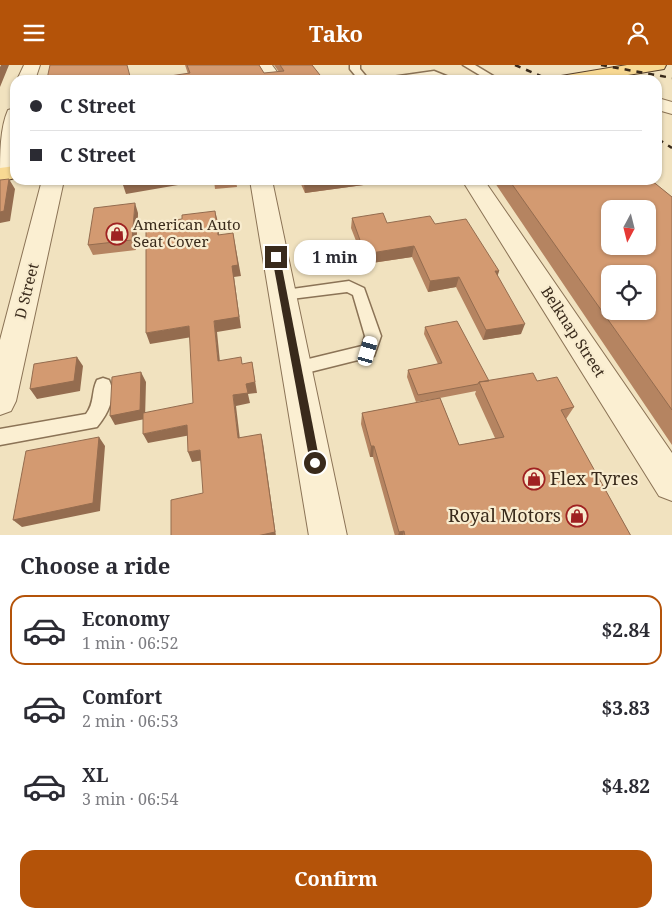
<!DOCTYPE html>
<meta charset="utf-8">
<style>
:root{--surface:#fff;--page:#f7f7f7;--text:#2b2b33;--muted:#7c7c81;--line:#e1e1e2;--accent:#b45309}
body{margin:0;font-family:"Noto Serif",serif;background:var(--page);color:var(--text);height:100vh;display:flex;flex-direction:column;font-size:19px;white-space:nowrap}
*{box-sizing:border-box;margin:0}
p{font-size:16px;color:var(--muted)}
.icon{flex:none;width:28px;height:28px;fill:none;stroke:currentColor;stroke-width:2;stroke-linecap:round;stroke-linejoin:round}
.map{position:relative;height:470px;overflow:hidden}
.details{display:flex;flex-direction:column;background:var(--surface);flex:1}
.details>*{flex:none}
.banner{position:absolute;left:10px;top:10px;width:652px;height:110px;border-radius:15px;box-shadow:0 1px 4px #0004;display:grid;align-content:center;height:110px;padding:0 20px;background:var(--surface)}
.needle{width:32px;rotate:187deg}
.buttons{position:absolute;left:601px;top:135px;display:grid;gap:10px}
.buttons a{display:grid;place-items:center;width:55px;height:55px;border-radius:10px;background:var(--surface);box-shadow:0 1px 4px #0004;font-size:25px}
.end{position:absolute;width:22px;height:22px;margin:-11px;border:6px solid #392a1b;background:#fff;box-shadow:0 0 0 2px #fff}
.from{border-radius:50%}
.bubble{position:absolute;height:35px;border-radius:15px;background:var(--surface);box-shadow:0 1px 4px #0004;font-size:16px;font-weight:700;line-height:35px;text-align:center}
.car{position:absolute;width:15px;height:30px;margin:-15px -8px;border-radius:6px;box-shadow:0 0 4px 1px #0007;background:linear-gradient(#fff 24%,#345 0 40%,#fff 0 76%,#345 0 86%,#fff 0)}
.banner b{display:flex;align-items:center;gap:18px;height:48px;font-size:19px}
.banner b+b{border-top:1px solid var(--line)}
.banner i{width:12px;height:12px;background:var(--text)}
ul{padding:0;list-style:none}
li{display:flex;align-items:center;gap:15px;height:70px;margin:0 10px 8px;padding:0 10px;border:2px solid transparent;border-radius:15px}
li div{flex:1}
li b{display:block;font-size:19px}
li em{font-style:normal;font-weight:700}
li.current{border-color:var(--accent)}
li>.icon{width:45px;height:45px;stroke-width:1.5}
h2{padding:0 20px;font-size:22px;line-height:60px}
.button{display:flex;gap:10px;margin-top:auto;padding:10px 20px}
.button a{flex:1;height:58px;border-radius:15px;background:var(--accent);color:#fff;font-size:20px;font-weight:700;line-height:58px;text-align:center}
header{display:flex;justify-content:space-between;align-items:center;height:65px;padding:0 20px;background:var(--accent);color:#fff;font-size:22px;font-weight:700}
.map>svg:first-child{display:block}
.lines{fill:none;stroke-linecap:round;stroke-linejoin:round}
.lane-casing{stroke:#8b7356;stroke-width:3}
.street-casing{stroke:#8b7356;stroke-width:2}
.primary-casing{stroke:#58402a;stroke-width:2}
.lane{fill:#fbefd2;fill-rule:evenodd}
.street{fill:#fbefd2;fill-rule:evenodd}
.primary{fill:#f8d993;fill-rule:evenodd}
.rail{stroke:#392a1b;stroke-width:2.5;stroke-dasharray:6 6;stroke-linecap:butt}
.wall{fill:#b58461;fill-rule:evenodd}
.shaded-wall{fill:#946c4f}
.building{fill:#d39a71;stroke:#946c4f;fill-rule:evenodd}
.route{fill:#392a1b}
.labels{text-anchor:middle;stroke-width:4.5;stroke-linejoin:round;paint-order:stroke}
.poi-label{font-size:15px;fill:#392a1b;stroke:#f8eccf;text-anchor:start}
.street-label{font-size:15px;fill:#392a1b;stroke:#f8eccf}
.near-poi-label{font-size:18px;fill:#392a1b;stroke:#f8eccf;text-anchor:start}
</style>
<header><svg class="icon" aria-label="menu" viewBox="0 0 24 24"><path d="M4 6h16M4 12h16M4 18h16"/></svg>Tako<svg class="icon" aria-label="person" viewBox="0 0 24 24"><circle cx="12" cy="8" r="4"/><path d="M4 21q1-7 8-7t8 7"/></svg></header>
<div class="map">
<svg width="672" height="471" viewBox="0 0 672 471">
<rect width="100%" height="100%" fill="#f1e2bf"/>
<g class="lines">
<!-- lane casing -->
<g class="lane-casing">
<path id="lane" d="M350 0H360V4L369 15H359L350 4Z
M463 0H475L500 15H488Z
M434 6 456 15H442L433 12 387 15 392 12Z
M349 216 364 223 381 271 374 291 298 310 292 308 290 303 292 298 362 281 365 271 353 230 347 227 283 235 278 234 276 230 278 226Z
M103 313 109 315C117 331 108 349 97 362L0 380V364L86 349C95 338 91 327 97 315Z"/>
</g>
<!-- street casing -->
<g class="street-casing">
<path id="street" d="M24 0H40L35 15H17Z
M256 0H272L283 15H265Z
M658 33 672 37V49L658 45Z
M15 43C15 61 18 94 8 109L0 110C0 89 0 63 8 45Z
M42 115H64L16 336 11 346 0 350V275Z
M250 115H272L347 471H309Z
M462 115H484L672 388V436L659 431Z"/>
</g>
<!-- primary casing -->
<g class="primary-casing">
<path id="primary" d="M627 0H666L664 4 598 15H558L561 11Z
M15 101V113L0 117V103Z"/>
</g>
<!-- lane -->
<use href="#lane" class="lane"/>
<!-- street -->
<use href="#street" class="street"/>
<!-- primary -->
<use href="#primary" class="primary"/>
<!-- rail -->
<path class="rail" d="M515 0 550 15
M601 0 672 13
M658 74 672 83"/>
</g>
<!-- wall -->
<path class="wall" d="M185 0H259L264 8 279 7 274 0H312L324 15 188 9Z
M214 115H236L237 122 215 124Z
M299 115H400L305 128Z
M493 115H651L672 132V380Z
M138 148 136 185 93 190 88 180Z
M352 153 387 158 435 159 499 206 497 211 521 269 483 275 456 222 428 227 412 192 365 199 351 163Z
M425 262 489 316H537L574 342 566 354 631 471H395L373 392H370L361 359 362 348 440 333 416 337 407 312 408 305 438 299 424 269ZM476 326 475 329 495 373 459 380 440 333Z"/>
<!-- shaded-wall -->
<path class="shaded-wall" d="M1 0H9L0 22V2Z
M9 114 15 124 10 156 0 158V147Z
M150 115H207L126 129 123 120Z
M332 115H400L305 128 304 119Z
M135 138 138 148 136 185 132 175Z
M215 146 218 157 220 182 218 170Z
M233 168 241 211 234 212 241 263 217 267 221 307 218 296 214 256 232 201Z
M414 181 412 192 365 199V189Z
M495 206H499L496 216Z
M459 212 456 222 428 227 430 216Z
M525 259 521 269 483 275 486 265Z
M189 261 192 272 150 279 146 268Z
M77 292 83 301 80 326 37 334 30 324Z
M252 297 257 328 248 329 250 338 236 341 241 383 238 373 233 330Z
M141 307 146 317 145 354 115 360 110 351Z
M187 360 191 370 148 378 143 369Z
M261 369 263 378 276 471H257Z
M99 372 105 381 100 446 22 462 13 455Z
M371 381H374L373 392H370Z
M200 385 204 395 192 397 188 387Z
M404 466 403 471H398L399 467Z"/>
<!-- building -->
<path class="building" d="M50 0H127L131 15H36L47 14Z
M187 0H259L264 8 284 6 280 0H312L324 15H143L190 8Z
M9 114 4 146 0 147V115Z
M122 115H150L123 120Z
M303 115H332L304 119Z
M509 115H651L672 132V345ZM610 144H648V181H610ZM610 209H648V246H610Z
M135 138 132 175 88 180 94 143Z
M215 146 218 170 233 168 238 200 232 201 239 252 214 256 218 296 241 292 242 299 252 297 255 317 246 319 248 328 233 330 238 373 261 369 275 467 257 471H171V435L203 428 200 385 188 387 187 360 143 369V348L193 338 189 261 146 268V159L182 154V150Z
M383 148 387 158 430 151 435 159 466 154 499 206H495L525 259 486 265 459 212 430 216 414 181 365 189 352 153Z
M457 256 489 316 479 317 478 319 418 330 408 305 442 298 425 262Z
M77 292 74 316 30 324 34 299Z
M141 307 140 345 110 351 112 312Z
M533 308 537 316 557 312 574 342 561 345 631 471H405L404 466 399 467 374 381H371L362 348 440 333 459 380 504 372 479 317Z
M99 372 93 438 13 455 26 386Z"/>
<!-- route -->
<path class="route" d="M276 189 280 192 320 398 315 403 310 398 272 192Z"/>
<!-- icons -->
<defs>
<g id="shop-ring" transform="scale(1.125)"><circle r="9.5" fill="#f8eccf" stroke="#9f2121" stroke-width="1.5"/><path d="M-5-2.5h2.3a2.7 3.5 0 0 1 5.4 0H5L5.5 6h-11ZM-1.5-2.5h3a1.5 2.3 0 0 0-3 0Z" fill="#9f2121"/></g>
</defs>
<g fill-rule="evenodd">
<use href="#shop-ring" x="117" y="169"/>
<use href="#shop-ring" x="534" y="414"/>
<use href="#shop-ring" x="577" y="451"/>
</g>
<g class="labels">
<!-- poi labels -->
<g class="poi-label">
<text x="133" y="165">American Auto<tspan x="133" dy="17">Seat Cover</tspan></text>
</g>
<!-- street labels -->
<g class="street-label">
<text transform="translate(27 226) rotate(-76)" y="5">D Street</text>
<text transform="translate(573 267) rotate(57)" y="5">Belknap Street</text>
</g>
<!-- near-poi labels -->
<g class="near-poi-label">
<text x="550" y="420">Flex Tyres</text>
<text x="561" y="457" text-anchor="end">Royal Motors</text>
</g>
</g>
</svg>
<div class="buttons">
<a><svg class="needle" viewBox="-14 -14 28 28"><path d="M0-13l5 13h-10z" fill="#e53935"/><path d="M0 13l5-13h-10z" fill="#7c7c81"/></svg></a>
<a><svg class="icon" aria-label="locate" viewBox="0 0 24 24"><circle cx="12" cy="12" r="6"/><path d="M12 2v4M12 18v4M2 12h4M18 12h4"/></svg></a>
</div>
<i class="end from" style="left:315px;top:398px"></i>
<i class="end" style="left:276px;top:192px"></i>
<div class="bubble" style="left:294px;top:175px;width:82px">1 min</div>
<i class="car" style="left:368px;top:286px;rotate:16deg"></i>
<div class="banner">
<b><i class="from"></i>C Street</b>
<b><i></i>C Street</b>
</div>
</div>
<section class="details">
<h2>Choose a ride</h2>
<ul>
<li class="current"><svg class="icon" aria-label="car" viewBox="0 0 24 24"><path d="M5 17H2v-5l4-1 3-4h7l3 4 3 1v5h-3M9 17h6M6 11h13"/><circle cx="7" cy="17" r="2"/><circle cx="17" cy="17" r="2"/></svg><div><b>Economy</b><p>1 min · 06:52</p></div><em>$2.84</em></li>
<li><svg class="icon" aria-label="car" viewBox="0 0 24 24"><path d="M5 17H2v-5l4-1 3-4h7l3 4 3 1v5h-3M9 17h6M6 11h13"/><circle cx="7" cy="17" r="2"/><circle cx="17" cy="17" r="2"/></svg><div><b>Comfort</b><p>2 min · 06:53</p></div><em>$3.83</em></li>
<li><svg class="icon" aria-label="car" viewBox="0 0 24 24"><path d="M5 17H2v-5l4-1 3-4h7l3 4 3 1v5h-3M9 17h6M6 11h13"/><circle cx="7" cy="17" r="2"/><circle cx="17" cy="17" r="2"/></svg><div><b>XL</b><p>3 min · 06:54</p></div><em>$4.82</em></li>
</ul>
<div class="button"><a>Confirm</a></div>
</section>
